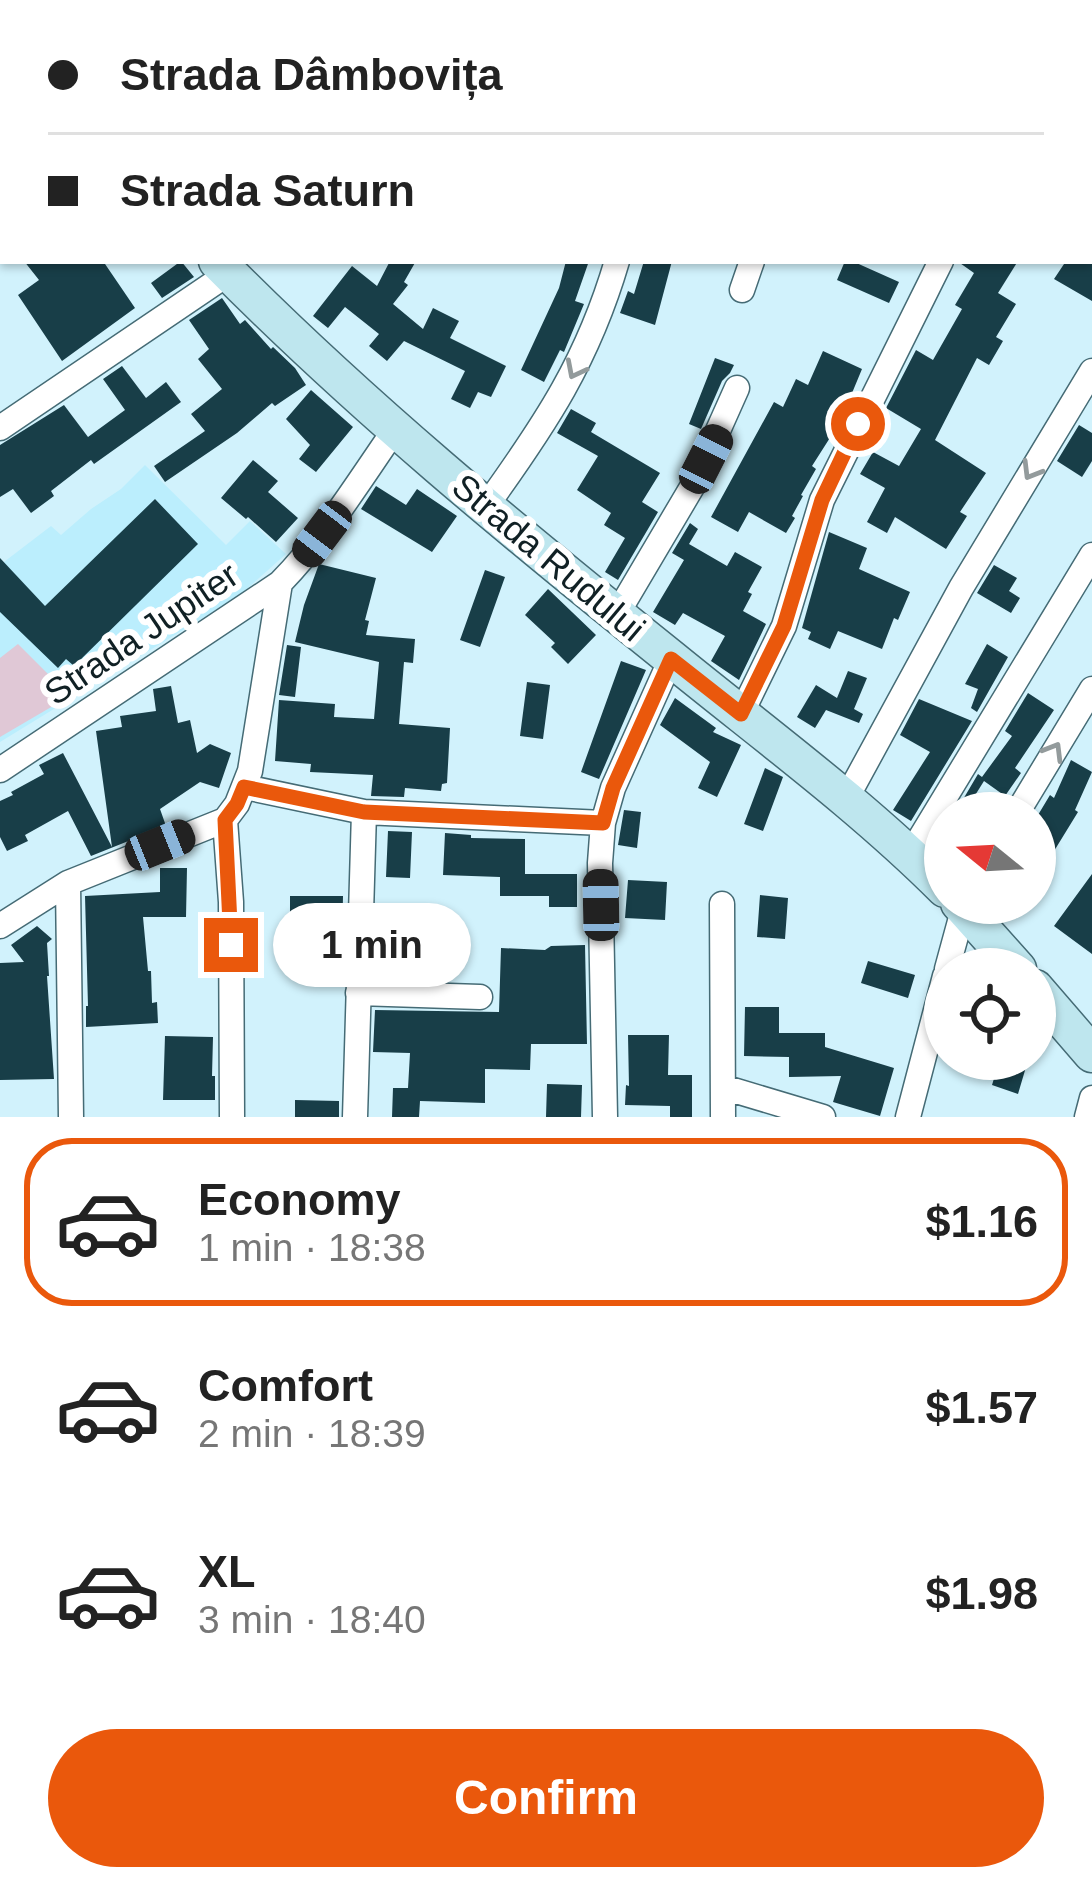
<!DOCTYPE html>
<meta charset="utf-8">
<style>
:root{--surface:#fff;--page:#f2f2f2;--text:#222;--muted:#767676;--line:#e0e0e0;--accent:#ea580c}
body{margin:0;font-family:Helvetica,sans-serif;background:var(--page);color:var(--text);height:100vh;display:flex;flex-direction:column;font-size:45px;white-space:nowrap}
*{box-sizing:border-box;margin:0}
p{font-size:39px;color:var(--muted)}
.icon{flex:none;width:66px;height:66px;fill:none;stroke:currentColor;stroke-width:2;stroke-linecap:round;stroke-linejoin:round}
.map{position:relative;height:1117px;overflow:hidden}
.details{display:flex;flex-direction:column;background:var(--surface);flex:1}
.details>*{flex:none}
.top-card{position:absolute;left:0px;top:0px;width:1092px;height:264px;box-shadow:0 3px 9px #0004;display:grid;align-content:center;height:264px;padding:0 48px;background:var(--surface)}
.needle{width:78px;rotate:288deg}
.controls{position:absolute;left:924px;top:792px;display:grid;gap:24px}
.controls a{display:grid;place-items:center;width:132px;height:132px;border-radius:50%;background:var(--surface);box-shadow:0 3px 9px #0004;font-size:60px}
.end{position:absolute;width:54px;height:54px;margin:-27px;border:15px solid #ea580c;background:#fff;box-shadow:0 0 0 6px #fff}
.from{border-radius:50%}
.bubble{position:absolute;height:84px;border-radius:42px;background:var(--surface);box-shadow:0 3px 9px #0004;font-size:39px;font-weight:700;line-height:84px;text-align:center}
.car{position:absolute;width:36px;height:72px;margin:-36px -18px;border-radius:15px;box-shadow:0 0 9px 3px #0007;background:linear-gradient(#222 24%,#8ab4d8 0 40%,#222 0 76%,#8ab4d8 0 86%,#222 0)}
.top-card b{display:flex;align-items:center;gap:42px;height:114px;font-size:45px}
.top-card b+b{border-top:3px solid var(--line)}
.top-card i{width:30px;height:30px;background:var(--text)}
ul{padding:21px 0 0;list-style:none}
li{display:flex;align-items:center;gap:36px;height:168px;margin:0 24px 18px;padding:0 24px;border:6px solid transparent;border-radius:48px}
li div{flex:1}
li b{display:block;font-size:45px}
li em{font-style:normal;font-weight:700}
li.selected{border-color:var(--accent)}
li>.icon{width:108px;height:108px;stroke-width:1.5}
.action{display:flex;gap:24px;margin-top:auto;padding:24px 48px}
.action a{flex:1;height:138px;border-radius:72px;background:var(--accent);color:#fff;font-size:48px;font-weight:700;line-height:138px;text-align:center}
.map>svg:first-child{display:block}
.built{fill:#bbeefd}
.green{fill:#e0c8d6}
.building{fill:#183e48}
.lines{fill:none;stroke-linecap:round;stroke-linejoin:round}
.minor-casing{stroke:#456b75;stroke-width:27}
.secondary-casing{stroke:#456b75;stroke-width:39}
.minor{stroke:#fff;stroke-width:24}
.secondary{stroke:#bee6ee;stroke-width:36}
.oneway{stroke:#939b9c}
.route{stroke:#ea580c;stroke-width:15}
.labels{text-anchor:middle;stroke-width:12;stroke-linejoin:round;paint-order:stroke}
.street-label{font-size:36px;fill:#102024;stroke:#fff}
</style>
<div class="map">
<svg width="1092" height="1117" viewBox="0 0 1092 1117">
<rect width="100%" height="100%" fill="#d1f2fc"/>
<!-- built -->
<path class="built" d="M145 465 226 545 250 521 286 554 240 595 0 742V565L51 526 61 535 91 509 121 489Z"/>
<!-- green -->
<path class="green" d="M18 644 70 696 0 737V658Z"/>
<!-- building -->
<path class="building" d="M24 261H103L135 308 62 361 18 295 39 280Z
M181 261 194 277 162 298 151 283Z
M390 261H416L404 282 408 285 393 304 423 329 433 308 459 321 450 338 506 366 491 397 478 392 470 408 451 399 465 371 404 341 387 361 369 346 379 334 345 307 328 328 313 316 352 266 377 286Z
M566 261H589L575 301 584 304 564 352 560 350 544 382 521 370 559 288Z
M644 261H672L655 325 620 313 628 291 634 294Z
M845 261H852L899 282 889 303 837 280Z
M957 261H1018L998 293 1016 304 996 337 1003 341 989 365 977 358 935 440 986 473 960 512 967 516 946 549 895 517 887 533 867 522 885 488 860 474 873 452 899 466 921 429 886 408 916 350 933 360 962 309 955 305 974 273Z
M1066 261H1092V301L1054 279Z
M222 298 240 324 245 320 271 349 273 347 295 368 306 385 275 406 272 403 237 433 165 482 154 466 205 431 191 414 222 389 198 359 209 349 189 320Z
M823 351 862 369 840 422 812 466 816 469 801 495 803 496 792 516 795 518 786 533 749 512 738 532 711 517 774 402 783 407 796 379 808 385Z
M715 358 734 365 730 373 722 381 701 429 689 424Z
M122 366 146 398 166 382 181 402 94 464 91 460 51 491 54 496 31 513 13 489 0 497V445L64 405 88 437 125 410 103 379Z
M311 390 353 427 316 472 299 459 310 445 286 419Z
M571 409 596 423 591 432 660 473 642 502 658 512 618 580 605 572 625 538 604 525 611 513 577 490 598 456 557 433Z
M1079 425 1092 433V461L1082 477 1057 461Z
M253 460 278 481 268 492 298 518 276 542 248 517 246 519 221 498Z
M376 486 406 505 417 489 457 516 432 552 361 509Z
M155 499 198 544 74 666 66 659 58 668 0 612V558L45 606Z
M690 523 698 529 689 544 727 566 735 552 762 567 748 592 752 594 743 611 766 624 739 680 711 661 725 636 683 613 675 625 653 612 684 560 672 553Z
M829 532 867 548 859 569 910 592 898 620 894 618 882 649 838 631 830 649 808 639 811 632 802 628Z
M319 564 376 578 365 620 369 621 366 635 415 639 413 663 404 662 399 724 450 728 447 783 442 784 441 791 405 788 404 797 371 796 373 775 310 772 311 764 275 761 279 700 335 704 334 717 374 719 379 662 295 642 304 605Z
M994 565 1017 578 1009 591 1020 598 1011 613 977 593Z
M485 570 505 577 480 647 460 640Z
M548 589 596 635 568 664 551 647 555 643 525 615Z
M987 644 1008 657 977 712 971 708 978 689 965 684Z
M287 645 301 647 295 697 279 695Z
M621 661 646 670 599 779 581 772Z
M848 671 867 678 854 709 863 714 859 723 826 710 815 728 797 717 816 685 837 698Z
M527 682 550 685 543 739 520 736Z
M171 686 178 723 190 720 197 753 210 744 231 753 219 788 200 782 160 809 166 826 91 856 68 811 25 835 28 841 7 851 0 837V801L13 795 11 792 44 774 39 765 63 753 112 847 96 731 122 727 120 716 156 711 153 689Z
M1028 693 1054 710 1015 768 1021 773 1005 796 984 781 964 813H955L978 774 982 777 1012 736 1005 731Z
M675 698 716 728 713 732 741 745 717 797 698 788 710 762 660 725Z
M919 699 972 721 911 821 893 810 930 752 900 735Z
M1071 760 1092 772 1075 810 1078 812 1035 882V820L1050 795 1054 798Z
M765 768 783 777 763 831 744 824Z
M624 810 641 812 637 848 618 845Z
M388 831 412 832 410 878 386 877Z
M445 833 471 835V838L525 839V874H577V907H549V896H500V877L443 875Z
M160 868H187L186 917H143L148 971H151L152 1003 157 1002 158 1023 86 1027V1006H88L85 896 160 892Z
M1092 874V954L1054 926Z
M628 880 667 882 665 920 625 918Z
M760 895 788 898 785 939 757 937Z
M290 896H343L341 987 312 986 314 958 294 957V925H290Z
M413 914 440 915 439 939H433L431 968 410 967Z
M37 926 52 939 47 943 49 976H47L54 1079 0 1080V963L24 962 11 945Z
M585 945 587 1044H531L530 1070 485 1069V1103L420 1101 419 1117H392L393 1088H408L410 1053 373 1052 375 1010 499 1012 501 948 545 950 551 946Z
M868 961 915 975 908 998 861 983Z
M745 1007H779V1033H825V1047L894 1068 880 1116 833 1102 841 1076 789 1077V1057L744 1056Z
M628 1035H669L668 1075H692V1117H670V1106L625 1105 626 1085 629 1086Z
M165 1036 213 1037 212 1076H215V1100H163Z
M1000 1059 1026 1067 1018 1094 992 1085Z
M547 1084 582 1085 581 1117H546Z
M295 1100 339 1101V1117H295Z"/>
<g class="lines">
<!-- minor casing -->
<g class="minor-casing">
<path id="minor" d="M250 3 251 0
M687 3 688 0
M841 3 842 0
M1074 3 1076 0
M0 108 3 106
M742 290 752 261
M0 428 229 273
M487 505C546 423 588 360 617 261
M617 614 695 482 737 388
M741 714 784 626 822 500 941 261
M0 770 280 583C325 537 359 481 396 428
M245 787 364 812 603 823
M846 799 961 588 1092 371
M1017 813 1092 689
M225 820 231 902 232 1117
M225 820 237 804 250 771 280 583
M910 855 1092 555
M68 883 71 1117
M722 904 723 1117
M0 926 68 883 225 820
M947 969 965 903
M358 993 480 997
M723 1087 823 1117
M355 1117 364 812
M605 1117 600 863 603 823 613 788 671 659
M908 1117 945 976
M1087 1117 1092 1098"/>
</g>
<!-- secondary casing -->
<g class="secondary-casing">
<path id="secondary" d="M0 43 3 46
M217 261C358 404 515 533 672 659 764 734 861 805 945 889
M959 903 1018 969
M1035 988 1092 1054"/>
</g>
<!-- minor -->
<use href="#minor" class="minor"/>
<!-- secondary -->
<use href="#secondary" class="secondary"/>
</g>
<!-- one-way arrows -->
<defs><path id="oneway-chevron" d="M-2-3.5L2.5 0L-2 3.5" fill="none" stroke-width="1.6" stroke-linecap="round" stroke-linejoin="round" transform="scale(3)"/></defs>
<g class="oneway">
<use href="#oneway-chevron" transform="translate(575 370) rotate(117)"/>
<use href="#oneway-chevron" transform="translate(1031 471) rotate(121)"/>
<use href="#oneway-chevron" transform="translate(1054 751) rotate(-59)"/>
</g>
<g class="lines">
<!-- route -->
<path class="route" d="M231 945 225 820 237 804 244 787 364 812 603 823 613 788 671 659 741 714 784 626 822 500 858 424"/>
</g>
<g class="labels">
<!-- street labels -->
<g class="street-label">
<text transform="translate(549 557) rotate(40)" y="13">Strada Rudului</text>
<text transform="translate(141 633) rotate(-34)" y="13">Strada Jupiter</text>
</g>
</g>
</svg>
<div class="controls">
<a><svg class="needle" viewBox="-14 -14 28 28"><path d="M0-13l5 13h-10z" fill="#e53935"/><path d="M0 13l5-13h-10z" fill="#767676"/></svg></a>
<a><svg class="icon" aria-label="locate" viewBox="0 0 24 24"><circle cx="12" cy="12" r="6"/><path d="M12 2v4M12 18v4M2 12h4M18 12h4"/></svg></a>
</div>
<i class="end from" style="left:858px;top:424px"></i>
<i class="end" style="left:231px;top:945px"></i>
<div class="bubble" style="left:273px;top:903px;width:198px">1 min</div>
<i class="car" style="left:706px;top:459px;rotate:27deg"></i>
<i class="car" style="left:322px;top:534px;rotate:217deg"></i>
<i class="car" style="left:160px;top:845px;rotate:68deg"></i>
<i class="car" style="left:601px;top:905px;rotate:359deg"></i>
<div class="top-card">
<b><i class="from"></i>Strada Dâmbovița</b>
<b><i></i>Strada Saturn</b>
</div>
</div>
<section class="details">
<ul>
<li class="selected"><svg class="icon" aria-label="car" viewBox="0 0 24 24"><path d="M5 17H2v-5l4-1 3-4h7l3 4 3 1v5h-3M9 17h6M6 11h13"/><circle cx="7" cy="17" r="2"/><circle cx="17" cy="17" r="2"/></svg><div><b>Economy</b><p>1 min · 18:38</p></div><em>$1.16</em></li>
<li><svg class="icon" aria-label="car" viewBox="0 0 24 24"><path d="M5 17H2v-5l4-1 3-4h7l3 4 3 1v5h-3M9 17h6M6 11h13"/><circle cx="7" cy="17" r="2"/><circle cx="17" cy="17" r="2"/></svg><div><b>Comfort</b><p>2 min · 18:39</p></div><em>$1.57</em></li>
<li><svg class="icon" aria-label="car" viewBox="0 0 24 24"><path d="M5 17H2v-5l4-1 3-4h7l3 4 3 1v5h-3M9 17h6M6 11h13"/><circle cx="7" cy="17" r="2"/><circle cx="17" cy="17" r="2"/></svg><div><b>XL</b><p>3 min · 18:40</p></div><em>$1.98</em></li>
</ul>
<div class="action"><a>Confirm</a></div>
</section>
